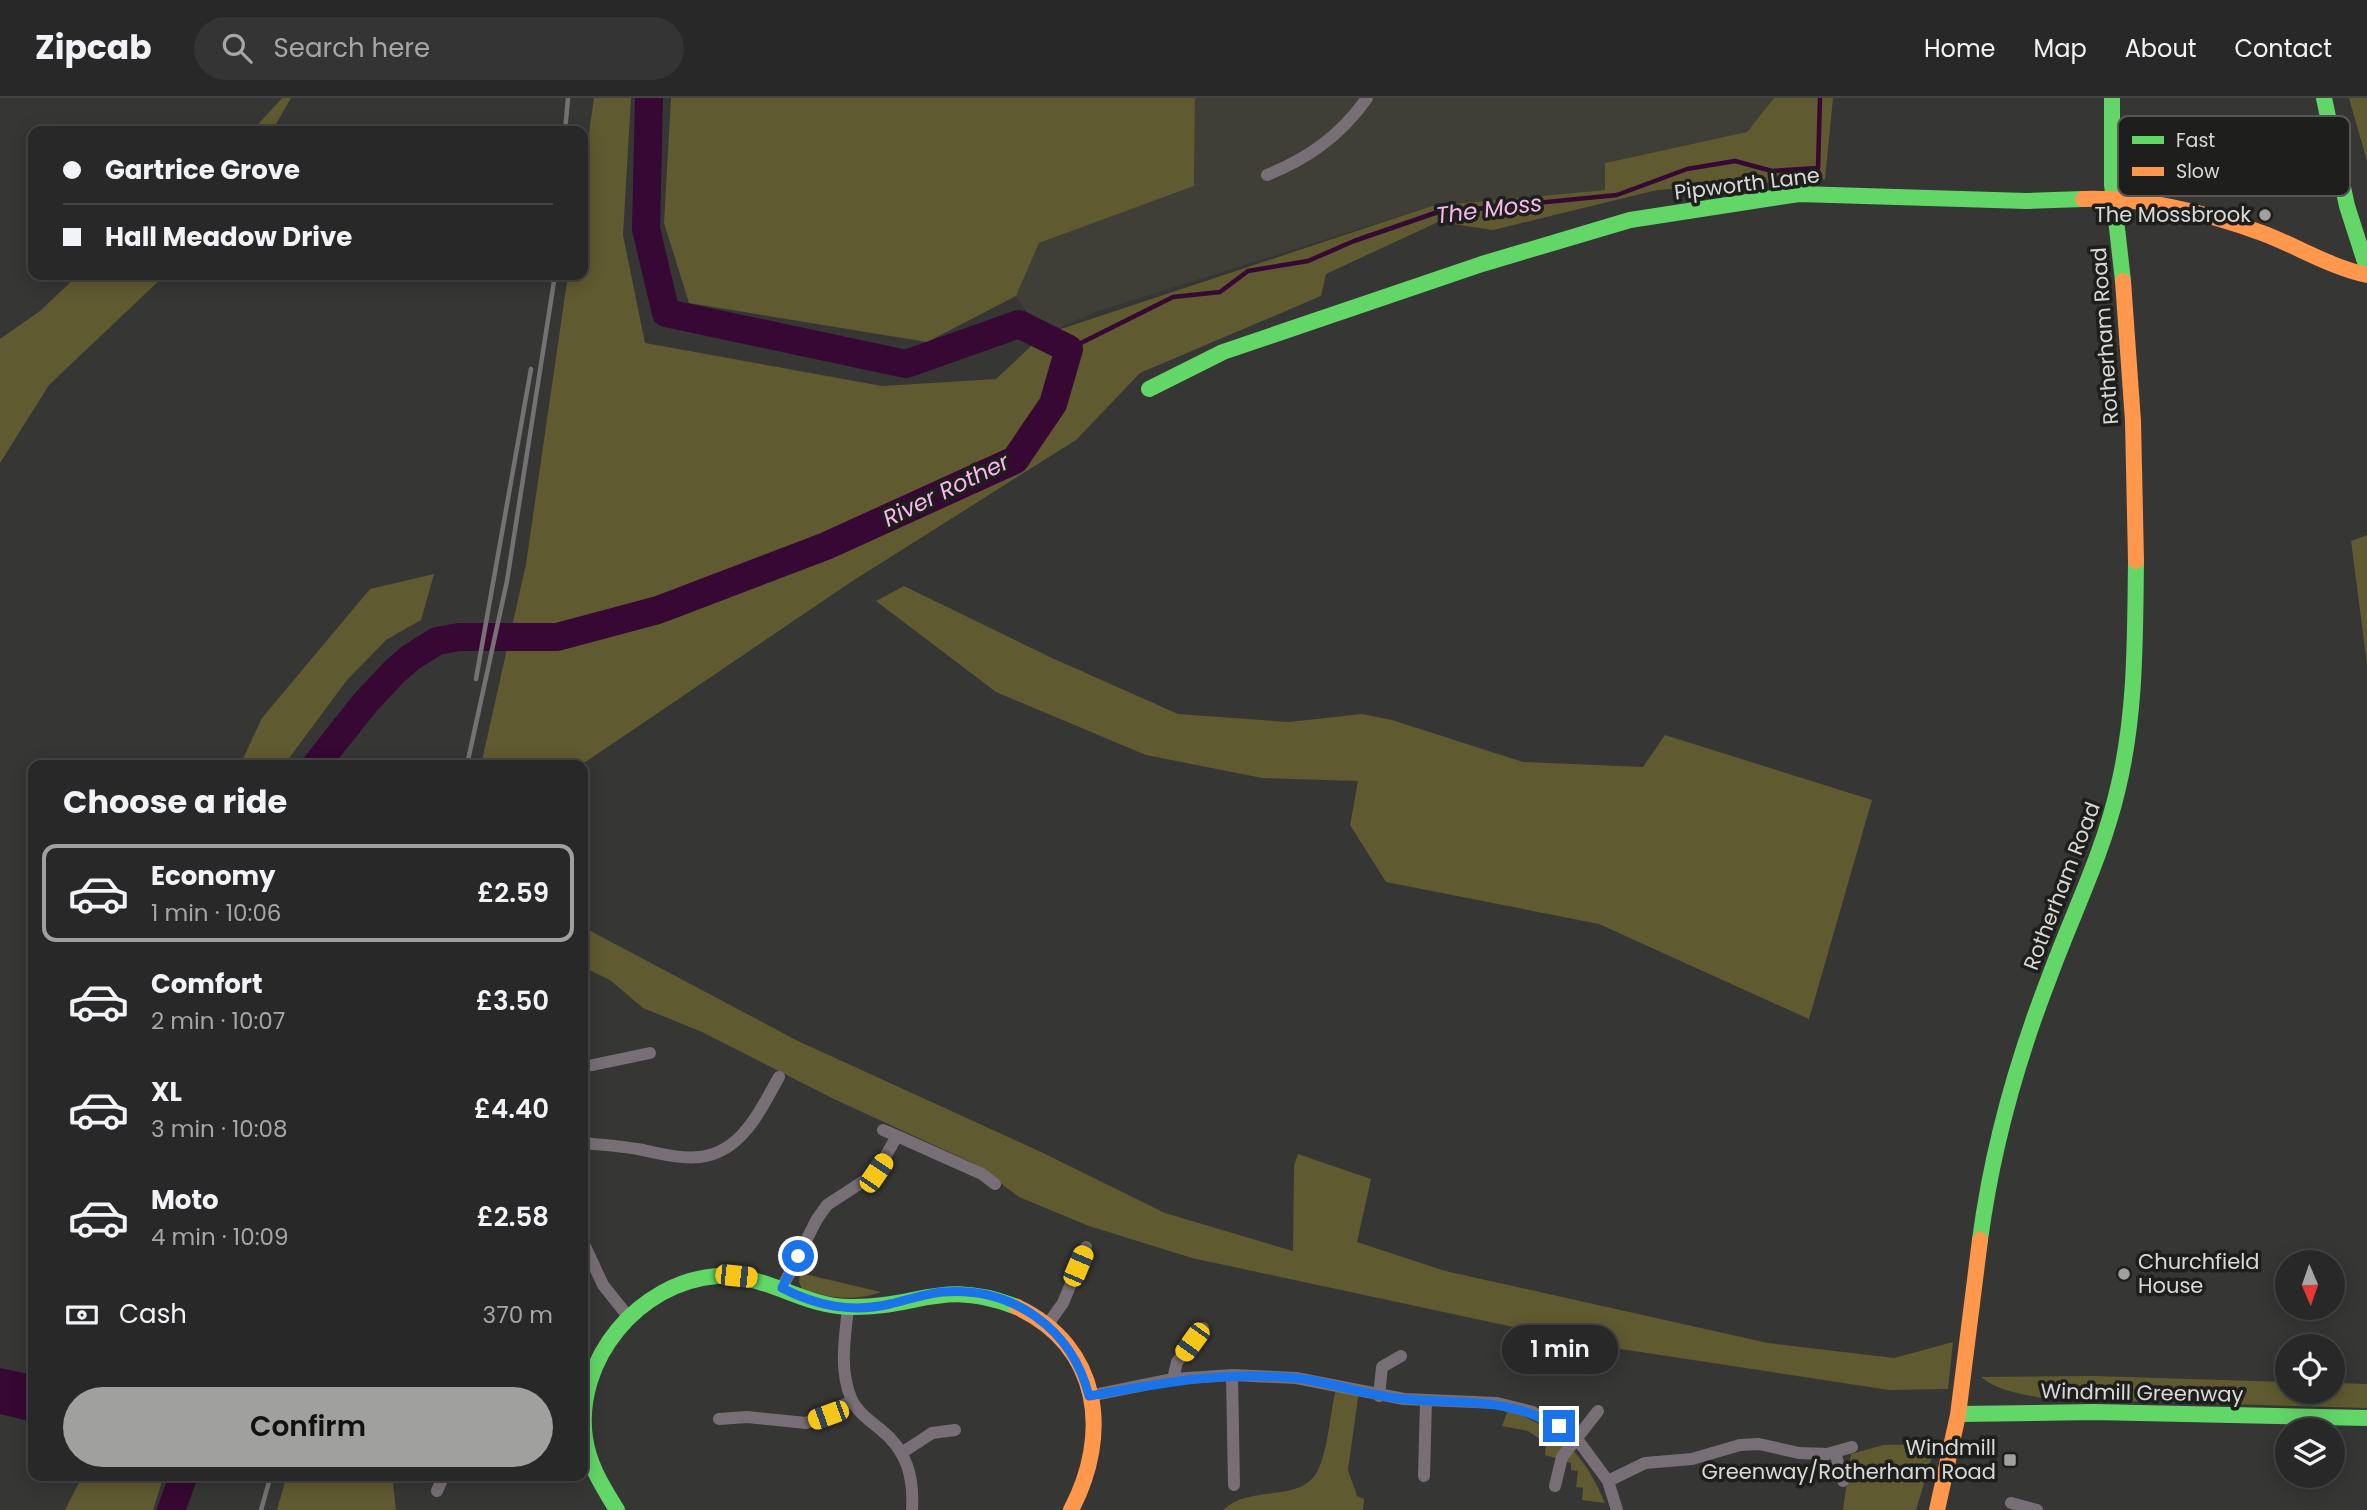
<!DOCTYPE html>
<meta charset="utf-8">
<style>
:root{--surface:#282828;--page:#343434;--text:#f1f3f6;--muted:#a5a6a8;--line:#444445;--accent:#a0a09e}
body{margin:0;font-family:Poppins,sans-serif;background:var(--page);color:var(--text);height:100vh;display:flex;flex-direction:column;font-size:26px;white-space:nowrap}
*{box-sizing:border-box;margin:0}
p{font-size:23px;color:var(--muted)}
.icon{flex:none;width:38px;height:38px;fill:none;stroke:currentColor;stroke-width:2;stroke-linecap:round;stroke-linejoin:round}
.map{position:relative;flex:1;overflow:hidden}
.drawer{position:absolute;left:28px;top:662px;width:560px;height:721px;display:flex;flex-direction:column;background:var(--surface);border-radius:14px;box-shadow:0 4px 18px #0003,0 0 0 2px var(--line)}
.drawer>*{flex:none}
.banner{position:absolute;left:28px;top:28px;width:560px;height:154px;border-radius:14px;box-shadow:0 4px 18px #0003,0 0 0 2px var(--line);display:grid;align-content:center;height:154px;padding:0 35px;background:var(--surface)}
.needle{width:46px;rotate:178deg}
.buttons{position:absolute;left:2275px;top:1152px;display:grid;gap:14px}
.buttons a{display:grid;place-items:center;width:70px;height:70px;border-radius:50%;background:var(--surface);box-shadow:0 4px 18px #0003,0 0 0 2px var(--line);font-size:35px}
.end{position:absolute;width:32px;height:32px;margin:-16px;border:9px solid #1a73e8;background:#fff;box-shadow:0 0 0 4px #fff}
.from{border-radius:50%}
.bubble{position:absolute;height:49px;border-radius:24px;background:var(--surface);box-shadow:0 4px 18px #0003,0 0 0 2px var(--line);font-size:23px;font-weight:600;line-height:49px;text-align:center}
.car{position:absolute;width:21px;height:42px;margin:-21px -10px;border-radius:9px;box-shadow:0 0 5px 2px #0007;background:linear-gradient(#f5c518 24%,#345 0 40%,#f5c518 0 76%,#345 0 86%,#f5c518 0)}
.banner b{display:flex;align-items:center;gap:24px;height:66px;font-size:26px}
.banner b+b{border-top:2px solid var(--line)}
.banner i{width:18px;height:18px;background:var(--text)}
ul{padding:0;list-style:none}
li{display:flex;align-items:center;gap:21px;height:98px;margin:0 14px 10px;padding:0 21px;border:4px solid transparent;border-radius:14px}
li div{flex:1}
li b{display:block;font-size:26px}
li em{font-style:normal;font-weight:600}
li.active{border-color:var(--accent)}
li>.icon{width:63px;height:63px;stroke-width:1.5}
h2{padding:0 35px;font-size:32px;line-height:84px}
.pay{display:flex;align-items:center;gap:18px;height:77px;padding:0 35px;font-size:26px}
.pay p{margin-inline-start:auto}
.button{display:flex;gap:14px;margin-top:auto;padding:14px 35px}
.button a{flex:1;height:80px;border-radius:42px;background:var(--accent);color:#111;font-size:28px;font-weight:600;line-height:80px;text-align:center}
header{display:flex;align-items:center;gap:42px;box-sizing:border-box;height:98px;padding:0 35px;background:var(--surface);border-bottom:2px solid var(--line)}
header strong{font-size:33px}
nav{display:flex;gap:38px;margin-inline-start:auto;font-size:24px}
.search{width:490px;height:63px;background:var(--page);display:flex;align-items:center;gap:18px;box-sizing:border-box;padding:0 24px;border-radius:38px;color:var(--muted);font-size:26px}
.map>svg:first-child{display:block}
.built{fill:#3f3e37}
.green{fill:#5f5a30}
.water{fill:#360833}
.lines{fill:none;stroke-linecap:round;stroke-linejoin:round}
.stream{stroke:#360833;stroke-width:4.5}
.river{stroke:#360833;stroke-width:28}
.street{stroke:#776f75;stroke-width:12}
.fast{stroke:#63d668;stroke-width:16}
.slow{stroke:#ff974d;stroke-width:16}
.rail{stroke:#757274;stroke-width:4.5}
.route{stroke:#1a73e8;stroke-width:9}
.poi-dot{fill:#a0a09e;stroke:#1e1e1d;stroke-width:2.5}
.labels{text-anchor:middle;stroke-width:7;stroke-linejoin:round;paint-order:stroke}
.street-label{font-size:21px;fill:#d9d9d7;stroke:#1e1e1d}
.poi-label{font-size:21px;fill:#d9d9d7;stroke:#1e1e1d;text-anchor:end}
.water-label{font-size:23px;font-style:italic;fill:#f8b8ef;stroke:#1e1e1d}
.key{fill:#1e1e1d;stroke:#565655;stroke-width:2}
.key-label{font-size:19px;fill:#d9d9d7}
</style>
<header>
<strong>Zipcab</strong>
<div class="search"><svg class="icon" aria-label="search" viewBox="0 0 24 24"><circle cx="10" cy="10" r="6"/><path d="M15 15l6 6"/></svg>Search here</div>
<nav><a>Home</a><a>Map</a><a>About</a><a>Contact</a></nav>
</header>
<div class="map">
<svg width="2367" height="1412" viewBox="0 0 2367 1412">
<rect width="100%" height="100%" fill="#363635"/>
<!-- built -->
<path class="built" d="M1195 0H1774L1747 34 1605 65V92L1432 108 1095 214 1043 237 1016 198 1039 145 1194 88Z"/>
<!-- green -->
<path class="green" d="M282 0H291L272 33H252Z
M594 0H631L623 137 645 245 882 288 996 281 1043 237 1432 108 1605 92V65L1747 34 1774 0H1833L1825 81 1657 92 1493 132 1438 124 1326 176 1321 198 1140 275 1076 342 851 484 581 667H481L526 466 568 177H583V77Z
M671 0H1195L1194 88 1039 145 1016 198 927 244 689 205 664 125Z
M2349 0H2367V63Z
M78 177H165L49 287 0 365V241L40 213Z
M2367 437V566L2351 443Z
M434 476 421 522 386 542 347 582 284 667H240L262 620 370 491Z
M904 488 1052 560 1178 616 1289 624 1362 616 1392 622 1523 664 1643 669 1665 637 1872 702 1809 921 1599 826 1386 784 1350 727 1358 683 1262 680 1146 657 996 594 876 503Z
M583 829 798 943 1041 1054 1165 1115 1293 1153 1294 1068 1298 1056 1371 1081 1357 1144 1445 1173 1768 1245 1894 1260 1953 1244 1948 1291 1889 1292 1601 1248 1192 1160 1089 1128 1019 1099 975 1066 834 1001 702 934 643 910 610 882 583 869Z
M800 1175 881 1194C852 1204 830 1200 802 1191L799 1184Z
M2094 1278 2287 1284V1293H2333V1285L2367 1286V1310L2046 1301C2023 1296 1999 1294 1981 1279Z
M1337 1287 1359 1293 1348 1372 1357 1398 1364 1401 1363 1412H1223C1250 1386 1302 1406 1318 1372 1329 1349 1330 1312 1337 1287Z
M1508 1312C1558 1330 1585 1356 1605 1405L1582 1402 1583 1390 1576 1389 1578 1373 1571 1372V1365L1545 1357 1546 1345 1528 1333 1502 1328Z
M1936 1346 1916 1412H1843L1851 1356 1883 1347Z
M83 1377H164L153 1412H65Z
M287 1377H392L396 1412H277Z"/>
<!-- water -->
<path class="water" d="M0 1270 33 1277V1324L0 1316Z"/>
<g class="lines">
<!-- stream -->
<path class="stream" d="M1069 251 1173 199 1220 194 1248 173 1308 163 1354 143 1435 115 1617 97 1687 71 1735 63 1772 73 1818 70 1820 0"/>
<!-- river -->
<path class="river" d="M316 667 365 605 394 574 410 560 437 543 459 539H557L658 512 826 448 1015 362 1053 306 1069 251 1019 226 906 266 666 215 646 131 649 0
M171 1412 184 1377"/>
<!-- street -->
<path class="street" d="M1267 77C1309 60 1341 37 1367 0
M583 969 650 955
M897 1038 982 1076 995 1086
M583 1045C603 1047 623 1048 643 1052 684 1061 716 1069 747 1031 760 1016 769 996 779 979
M583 1144 603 1187 627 1217
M782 1190 817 1121 827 1107 876 1075 897 1038 883 1032
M848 1210C845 1240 839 1271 851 1300 856 1313 870 1323 880 1331 907 1352 914 1379 912 1412
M1048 1226 1063 1205 1086 1149
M1232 1277 1234 1387
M1173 1281 1177 1264 1203 1230
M1089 1298 1173 1281 1232 1277 1296 1280 1404 1301 1497 1305 1533 1314 1577 1341 1608 1383 1617 1412
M1379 1298 1382 1269 1401 1258
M719 1321 747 1319 806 1325 852 1303
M903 1354 932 1335 955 1332
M1835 1354 1843 1383
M1424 1378 1426 1303
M1608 1383 1645 1365 1692 1361 1740 1347 1759 1346 1799 1355 1827 1356 1852 1349
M1555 1388 1562 1359 1598 1313
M437 1393 444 1377
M2011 1405 2037 1412"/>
<!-- fast -->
<path class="fast" d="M2112 0V86L2123 183
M2324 0 2347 108 2367 170
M1149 291 1223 254 1482 166 1630 122 1799 96 2026 103 2083 101
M1980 1142C1992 1051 2016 965 2049 880 2072 817 2103 756 2118 690 2136 616 2135 539 2136 463
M1959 1316 2094 1314 2367 1320
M617 1412C603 1389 589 1368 585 1340 574 1262 639 1184 717 1178 764 1175 804 1209 850 1209 919 1210 942 1180 1017 1209"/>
<!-- slow -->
<path class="slow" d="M2083 101C2144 99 2204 114 2262 135 2297 148 2330 169 2367 177
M2123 183 2133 323 2136 463
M1017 1209C1101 1249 1111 1336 1071 1412
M1937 1412 1958 1317 1980 1142"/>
<!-- rail -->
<path class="rail" d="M565 33 568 0
M476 581 531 271
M467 667 507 483 555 177
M261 1412 271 1377"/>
</g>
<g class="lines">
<!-- route -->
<path class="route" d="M798 1158 782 1190C817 1208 851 1215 890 1206 907 1202 924 1196 942 1194 1013 1188 1072 1231 1089 1298 1161 1285 1221 1273 1295 1280 1332 1284 1367 1298 1404 1301 1465 1306 1503 1299 1559 1328"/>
</g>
<!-- markers -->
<g class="poi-dot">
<circle cx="2265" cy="117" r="7"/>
<circle cx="2124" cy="1176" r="7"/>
<rect x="2003" y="1355" width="14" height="14" rx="3.5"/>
</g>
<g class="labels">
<!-- street labels -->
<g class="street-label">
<text transform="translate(1747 86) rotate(-7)" y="7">Pipworth Lane</text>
<text transform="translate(2105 238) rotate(-94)" y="7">Rotherham Road</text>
<text transform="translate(2062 788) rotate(-69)" y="7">Rotherham Road</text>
<text transform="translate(2142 1295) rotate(1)" y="7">Windmill Greenway</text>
</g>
<!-- poi labels -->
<g class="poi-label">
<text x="2251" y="124">The Mossbrook</text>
<text x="2138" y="1171" text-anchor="start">Churchfield<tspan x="2138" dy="24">House</tspan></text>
<text x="1996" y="1357">Windmill<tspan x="1996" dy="24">Greenway/Rotherham Road</tspan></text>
</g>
<!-- water labels -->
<g class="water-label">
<text transform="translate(1489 111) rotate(-7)" y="8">The Moss</text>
<text transform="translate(946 392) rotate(-26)" y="8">River Rother</text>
</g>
</g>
<!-- legend -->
<rect x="2118" y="18" width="232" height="80" rx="10" class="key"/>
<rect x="2132" y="38" width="32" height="8" fill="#63d668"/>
<rect x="2132" y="69" width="32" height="9" fill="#ff974d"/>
<g class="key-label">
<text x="2176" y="49">Fast</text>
<text x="2176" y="80">Slow</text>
</g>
</svg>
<div class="buttons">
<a><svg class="needle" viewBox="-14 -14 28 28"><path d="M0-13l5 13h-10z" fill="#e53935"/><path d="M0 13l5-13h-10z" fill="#a5a6a8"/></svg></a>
<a><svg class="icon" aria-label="locate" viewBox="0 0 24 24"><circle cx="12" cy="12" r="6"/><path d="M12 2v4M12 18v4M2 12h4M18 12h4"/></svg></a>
<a><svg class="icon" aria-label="layers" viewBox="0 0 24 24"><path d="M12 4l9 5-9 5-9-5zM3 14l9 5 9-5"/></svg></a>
</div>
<i class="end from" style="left:798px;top:1158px"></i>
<i class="end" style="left:1559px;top:1328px"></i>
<div class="bubble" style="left:1502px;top:1227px;width:116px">1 min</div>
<i class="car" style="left:876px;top:1075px;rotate:34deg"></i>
<i class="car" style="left:1078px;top:1168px;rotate:23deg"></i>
<i class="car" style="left:736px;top:1178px;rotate:96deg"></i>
<i class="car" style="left:1192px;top:1244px;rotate:216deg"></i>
<i class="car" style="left:828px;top:1317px;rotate:250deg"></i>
<div class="banner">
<b><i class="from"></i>Gartrice Grove</b>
<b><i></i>Hall Meadow Drive</b>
</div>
<section class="drawer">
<h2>Choose a ride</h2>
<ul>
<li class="active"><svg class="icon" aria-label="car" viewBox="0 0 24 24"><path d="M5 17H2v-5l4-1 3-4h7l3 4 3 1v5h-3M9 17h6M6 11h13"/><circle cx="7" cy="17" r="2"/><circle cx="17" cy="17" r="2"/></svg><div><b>Economy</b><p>1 min · 10:06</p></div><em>£2.59</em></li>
<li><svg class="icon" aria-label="car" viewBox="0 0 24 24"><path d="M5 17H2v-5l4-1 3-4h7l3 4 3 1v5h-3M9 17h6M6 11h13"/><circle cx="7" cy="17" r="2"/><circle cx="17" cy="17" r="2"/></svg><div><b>Comfort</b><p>2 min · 10:07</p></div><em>£3.50</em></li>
<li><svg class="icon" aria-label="car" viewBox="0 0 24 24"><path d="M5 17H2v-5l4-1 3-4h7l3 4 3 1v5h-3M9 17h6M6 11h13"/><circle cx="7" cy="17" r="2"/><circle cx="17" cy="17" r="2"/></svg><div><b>XL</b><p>3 min · 10:08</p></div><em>£4.40</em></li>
<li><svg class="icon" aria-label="car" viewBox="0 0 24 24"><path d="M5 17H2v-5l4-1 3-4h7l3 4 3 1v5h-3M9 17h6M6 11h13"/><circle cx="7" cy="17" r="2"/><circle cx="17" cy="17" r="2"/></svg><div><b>Moto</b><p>4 min · 10:09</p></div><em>£2.58</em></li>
</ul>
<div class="pay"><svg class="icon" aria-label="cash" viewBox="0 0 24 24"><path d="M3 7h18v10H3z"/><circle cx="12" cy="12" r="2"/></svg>Cash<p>370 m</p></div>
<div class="button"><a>Confirm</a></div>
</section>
</div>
